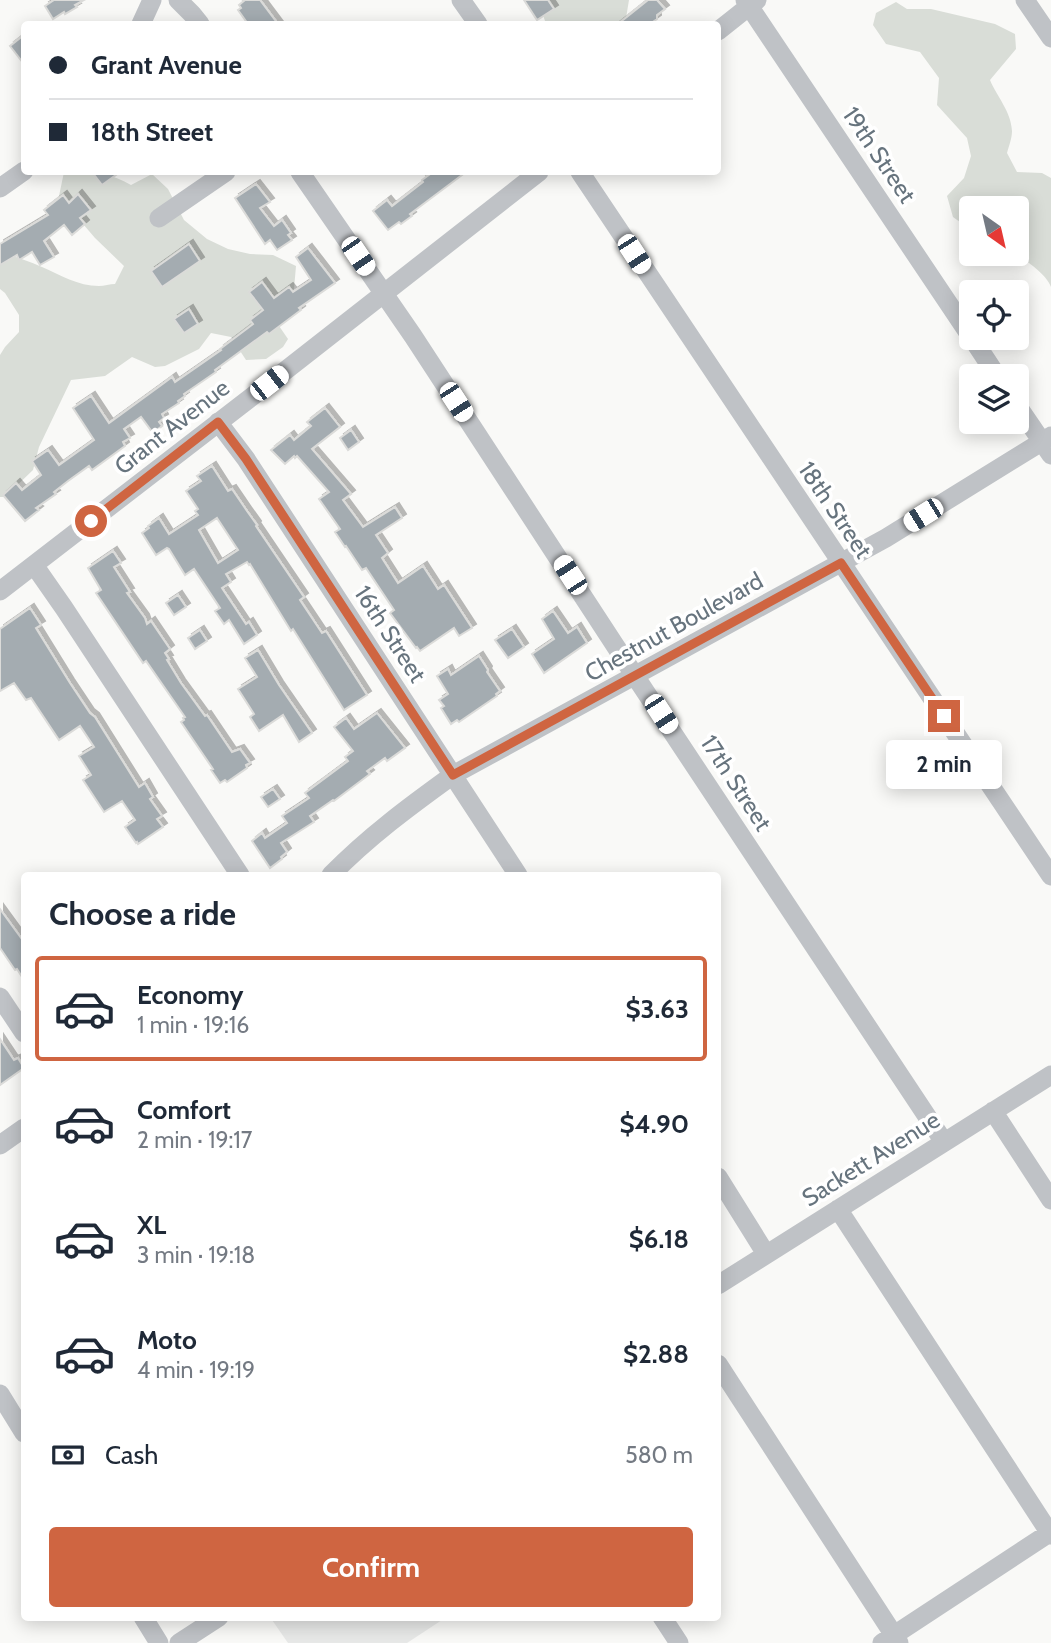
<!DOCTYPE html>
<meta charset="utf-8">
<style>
:root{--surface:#fff;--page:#f6f6f7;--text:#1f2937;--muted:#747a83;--line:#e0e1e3;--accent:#cf6541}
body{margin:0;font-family:Cabin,sans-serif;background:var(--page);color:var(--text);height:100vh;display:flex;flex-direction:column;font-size:26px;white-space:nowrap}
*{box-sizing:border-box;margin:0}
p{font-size:23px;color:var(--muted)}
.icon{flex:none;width:38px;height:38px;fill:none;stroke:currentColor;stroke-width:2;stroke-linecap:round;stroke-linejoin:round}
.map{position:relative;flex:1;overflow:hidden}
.side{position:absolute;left:21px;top:872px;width:700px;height:749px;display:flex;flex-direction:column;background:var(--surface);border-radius:7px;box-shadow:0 4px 18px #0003}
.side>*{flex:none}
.top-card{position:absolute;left:21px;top:21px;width:700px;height:154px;border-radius:7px;box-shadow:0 4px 18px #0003;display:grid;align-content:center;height:154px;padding:0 28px;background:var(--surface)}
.needle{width:46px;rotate:146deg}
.fabs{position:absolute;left:959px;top:196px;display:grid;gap:14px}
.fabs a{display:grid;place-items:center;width:70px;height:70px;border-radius:7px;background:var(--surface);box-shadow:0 4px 18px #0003;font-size:35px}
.end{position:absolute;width:32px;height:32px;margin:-16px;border:9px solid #cf6541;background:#fff;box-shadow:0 0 0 4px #fff}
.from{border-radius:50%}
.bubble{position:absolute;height:49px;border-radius:7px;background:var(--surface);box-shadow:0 4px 18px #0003;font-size:23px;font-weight:700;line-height:49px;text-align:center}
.car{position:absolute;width:21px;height:42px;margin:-21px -10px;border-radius:9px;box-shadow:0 0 5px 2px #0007;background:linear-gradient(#fff 24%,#345 0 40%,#fff 0 76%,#345 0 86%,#fff 0)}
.top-card b{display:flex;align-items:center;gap:24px;height:66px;font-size:26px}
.top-card b+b{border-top:2px solid var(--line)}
.top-card i{width:18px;height:18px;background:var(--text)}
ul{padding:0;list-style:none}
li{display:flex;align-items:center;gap:21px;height:105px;margin:0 14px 10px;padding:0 14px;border:4px solid transparent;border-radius:7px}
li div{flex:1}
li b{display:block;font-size:26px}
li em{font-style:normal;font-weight:700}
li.on{border-color:var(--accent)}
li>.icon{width:63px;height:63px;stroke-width:1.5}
h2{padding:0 28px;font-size:32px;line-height:84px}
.pay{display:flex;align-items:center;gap:18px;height:77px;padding:0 28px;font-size:26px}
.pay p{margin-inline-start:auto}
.cta{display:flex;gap:14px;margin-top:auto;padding:14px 28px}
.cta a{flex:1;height:80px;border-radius:7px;background:var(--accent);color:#fff;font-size:28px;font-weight:700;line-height:80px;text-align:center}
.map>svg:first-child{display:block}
.built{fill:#e7e8e7}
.green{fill:#d9ddd7}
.building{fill:#a4acb1;stroke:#dbdbd9;stroke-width:2;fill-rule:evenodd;filter:url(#shadow)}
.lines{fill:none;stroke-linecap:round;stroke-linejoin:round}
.minor{stroke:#bfc2c6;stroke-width:19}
.route{stroke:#cf6541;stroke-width:9}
.labels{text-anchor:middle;stroke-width:7;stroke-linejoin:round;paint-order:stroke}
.street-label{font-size:24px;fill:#67747e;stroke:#fff}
</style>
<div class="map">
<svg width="1051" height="1643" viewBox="0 0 1051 1643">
<defs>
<filter id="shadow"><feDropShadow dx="4" dy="-4" stdDeviation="0" flood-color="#0004"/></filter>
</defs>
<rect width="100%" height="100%" fill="#f9f9f7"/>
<!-- built -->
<path class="built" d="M270 1617H440L442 1620 407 1643H288Z"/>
<!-- green -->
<path class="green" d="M538 0H629L625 24H546Z
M896 2 907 9H931L995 24 1015 34 1016 49 990 80C997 97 1011 111 1012 131 1012 138 1009 146 1007 153L1017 172 1042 173 1051 178V287C1047 275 1026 260 1015 254H1017V208H971V230L953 217 947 196 964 178 971 156 967 138 937 105 939 78 920 52 886 44 873 25 876 13Z
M64 172C87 171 110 172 131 185L152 174 168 189 184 220 207 239 228 249 250 254 273 255 296 266 294 289 280 305 277 323 288 339 283 347 266 359 246 360 231 337 211 333 199 349 165 366 155 367 132 357 105 376 71 380 39 447 33 470 5 497H0V355L5 347 19 332V315L5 293 0 289V252C14 256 28 261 42 267 60 275 78 286 99 286 104 286 110 284 115 284L124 266 95 238 59 196Z"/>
<!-- building -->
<path class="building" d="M54 0H84L75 5 77 7 65 14 64 12 53 19 45 6Z
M245 0H260L278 24H248L238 10 241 8 239 5Z
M524 0H548L554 9 537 20Z
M648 0H657L665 9 657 15V19L650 24H618Z
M24 35V64L10 46Z
M92 172H120L102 185Z
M433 172H466L410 214 412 216 401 224 399 222 388 230 373 211 387 200 392 206 423 182 422 180Z
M256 184 270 202 260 208 274 226 282 220 291 233 288 235 292 240 277 250 270 240 265 244 235 198Z
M78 194 91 210 80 218 85 224 72 235 64 225 44 241 54 257 40 265 32 252 19 260 17 255 0 265V244L48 215 44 210 63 195 69 203Z
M189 244 200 261 162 287 151 271Z
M308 248 335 283 299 308 301 310 269 334 267 332 215 370 216 372 184 394 185 396 178 401 179 403 162 414 164 418 159 422 162 426 153 433 141 417 124 429 130 438 123 442 125 446 92 470 89 466 68 481 54 492 56 494 36 508 39 510 25 521 3 495 16 483 22 490 41 475 32 461 48 450 59 465 94 440 73 408 91 396 109 423 164 383 172 377 175 382 221 350 220 349 253 324 250 320 263 310 249 292 262 282 274 298 289 287 293 292 311 280 296 257Z
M189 309 198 324 184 333 174 319Z
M325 408 340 427 312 449 351 494 343 500 363 527 395 507 402 518 376 535 388 553 382 558 398 583 423 566 438 589 444 585 472 628 459 636 454 628 420 651 417 647 416 648 390 613 394 610 366 568 362 570 346 546 345 547 335 532 340 529 319 499 329 492 297 456 295 458 294 456 285 464 271 450 290 435 294 440 311 426 307 422Z
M351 430 359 442 348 450 340 438Z
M212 466 228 491 232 489 247 511 257 525 256 526 304 597 300 600 322 633 326 631 367 695 344 710 293 629 291 631 250 564 249 565 247 562 226 574 231 582 222 588 246 624 249 622 257 635 244 644 229 620 224 624 215 611 220 608 194 569 185 575 169 549 167 548 156 555 142 533 149 528 148 526 159 518 169 534 198 515 195 511 198 509 186 491 201 481 197 476ZM217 518 238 550 218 563 199 530Z
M113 551 121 563 114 567 130 592 127 593 145 618 147 624 151 621 170 649 165 653 169 659 167 660 181 683 205 716 207 715 232 752 240 749 250 763 246 765 247 768 227 782 225 780 220 783 211 770 213 769 181 722 184 720 183 718 185 717 146 661 143 663 96 593 101 590 88 568Z
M178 595 186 607 174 615 166 603Z
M30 608 41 625 36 628 70 683 90 713 95 717 139 787 145 783 153 797 150 799 162 816 157 819 163 827 138 844 137 842 136 843 125 827 135 820 122 801 104 812 83 780 91 775 79 756 94 747 80 726 59 740 31 698 26 700 14 683 0 691V629Z
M553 611 568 633 577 627 587 643 544 673 532 654 554 639 542 619Z
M512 629 524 647 508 658 495 640Z
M200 630 207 641 195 649 188 638Z
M258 650 279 685 312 733 299 742 283 715 259 731 250 717 254 714 238 689 257 677 245 658Z
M479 656 488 670 487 672 500 691 496 694 497 696 459 722 457 720 451 724 441 708 444 706 439 700 448 694 437 676 448 669 451 675Z
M377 713 405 748 387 761 385 758 367 771 370 774 334 801 333 800 310 816 314 822 281 843 287 852 281 857 282 859 270 868 252 841 262 833 265 838 287 823 282 816 309 798 305 793 348 761 345 757 353 751 334 727 346 718 354 729Z
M273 789 280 799 268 807 261 797Z
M0 909 24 942V980L17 969 15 970 0 948Z
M0 1039 14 1060 18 1058 24 1068 0 1085Z"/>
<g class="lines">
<!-- minor -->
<path class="minor" d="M178 0 192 14 200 24
M461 0 478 24
M745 0 971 337
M1025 0 1051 38
M141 24 152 0
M718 31 757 0
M300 172 413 336 635 676 944 1142
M580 172 1051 876
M0 188 24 171
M159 218 226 172
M972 338 997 376
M1017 405 1051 455
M218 422 246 459 518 875
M34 565 64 608 240 875
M0 591 258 392 539 172
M331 875C368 837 410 806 453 775L886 538 1051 436
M0 997 24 1033
M993 1111 1051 1200
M0 1145 24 1128
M718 1177 766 1254
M838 1209 1051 1535
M718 1285 1051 1075
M718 1364 899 1643
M0 1394 24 1433
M143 1617 159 1643
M662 1617 679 1643
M179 1643 219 1617
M882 1643 1051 1532"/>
</g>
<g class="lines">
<!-- route -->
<path class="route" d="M91 521 218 422 246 459 453 775 841 563 944 716"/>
</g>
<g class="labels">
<!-- street labels -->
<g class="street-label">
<text transform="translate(879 155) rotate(56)" y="8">19th Street</text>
<text transform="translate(172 427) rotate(-38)" y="8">Grant Avenue</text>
<text transform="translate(835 510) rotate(56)" y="8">18th Street</text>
<text transform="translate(674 627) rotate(-29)" y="8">Chestnut Boulevard</text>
<text transform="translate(390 634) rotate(57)" y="8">16th Street</text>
<text transform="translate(736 783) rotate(57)" y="8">17th Street</text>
<text transform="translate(871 1159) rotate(-32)" y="8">Sackett Avenue</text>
</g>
</g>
</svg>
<div class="fabs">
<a><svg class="needle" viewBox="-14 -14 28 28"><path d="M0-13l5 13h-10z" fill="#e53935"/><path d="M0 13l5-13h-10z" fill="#747a83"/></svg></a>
<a><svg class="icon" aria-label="locate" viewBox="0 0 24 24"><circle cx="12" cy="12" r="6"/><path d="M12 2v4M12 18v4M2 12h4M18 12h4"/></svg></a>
<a><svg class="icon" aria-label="layers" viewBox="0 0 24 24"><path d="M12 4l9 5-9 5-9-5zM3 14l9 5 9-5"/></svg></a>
</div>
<i class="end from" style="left:91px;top:521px"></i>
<i class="end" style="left:944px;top:716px"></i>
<div class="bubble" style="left:886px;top:740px;width:116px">2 min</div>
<i class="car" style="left:634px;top:254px;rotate:147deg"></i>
<i class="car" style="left:358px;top:256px;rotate:146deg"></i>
<i class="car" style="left:269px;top:383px;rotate:52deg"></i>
<i class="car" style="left:456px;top:402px;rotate:147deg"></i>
<i class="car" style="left:923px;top:515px;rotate:238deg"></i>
<i class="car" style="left:570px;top:575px;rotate:327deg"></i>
<i class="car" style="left:661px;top:714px;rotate:147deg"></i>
<div class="top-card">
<b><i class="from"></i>Grant Avenue</b>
<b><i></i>18th Street</b>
</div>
<section class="side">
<h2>Choose a ride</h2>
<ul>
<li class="on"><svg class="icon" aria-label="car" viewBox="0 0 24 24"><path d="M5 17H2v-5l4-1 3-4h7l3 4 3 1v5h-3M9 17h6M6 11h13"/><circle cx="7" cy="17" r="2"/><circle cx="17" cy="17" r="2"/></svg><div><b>Economy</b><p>1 min · 19:16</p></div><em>$3.63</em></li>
<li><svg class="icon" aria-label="car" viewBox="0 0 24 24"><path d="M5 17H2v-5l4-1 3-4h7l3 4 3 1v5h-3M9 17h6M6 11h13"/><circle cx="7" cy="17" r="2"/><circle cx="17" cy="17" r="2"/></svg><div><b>Comfort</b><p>2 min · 19:17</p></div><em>$4.90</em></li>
<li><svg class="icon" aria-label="car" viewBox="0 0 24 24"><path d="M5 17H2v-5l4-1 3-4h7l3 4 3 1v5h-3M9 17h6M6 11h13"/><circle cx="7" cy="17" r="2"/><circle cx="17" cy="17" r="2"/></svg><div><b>XL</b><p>3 min · 19:18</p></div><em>$6.18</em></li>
<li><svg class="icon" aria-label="car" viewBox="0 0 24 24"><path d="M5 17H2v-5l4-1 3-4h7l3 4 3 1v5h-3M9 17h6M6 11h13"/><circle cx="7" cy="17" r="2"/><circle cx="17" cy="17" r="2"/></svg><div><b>Moto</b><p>4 min · 19:19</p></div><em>$2.88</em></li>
</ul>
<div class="pay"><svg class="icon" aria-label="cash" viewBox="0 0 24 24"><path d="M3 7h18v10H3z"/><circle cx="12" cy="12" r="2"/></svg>Cash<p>580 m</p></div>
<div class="cta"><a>Confirm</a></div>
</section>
</div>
